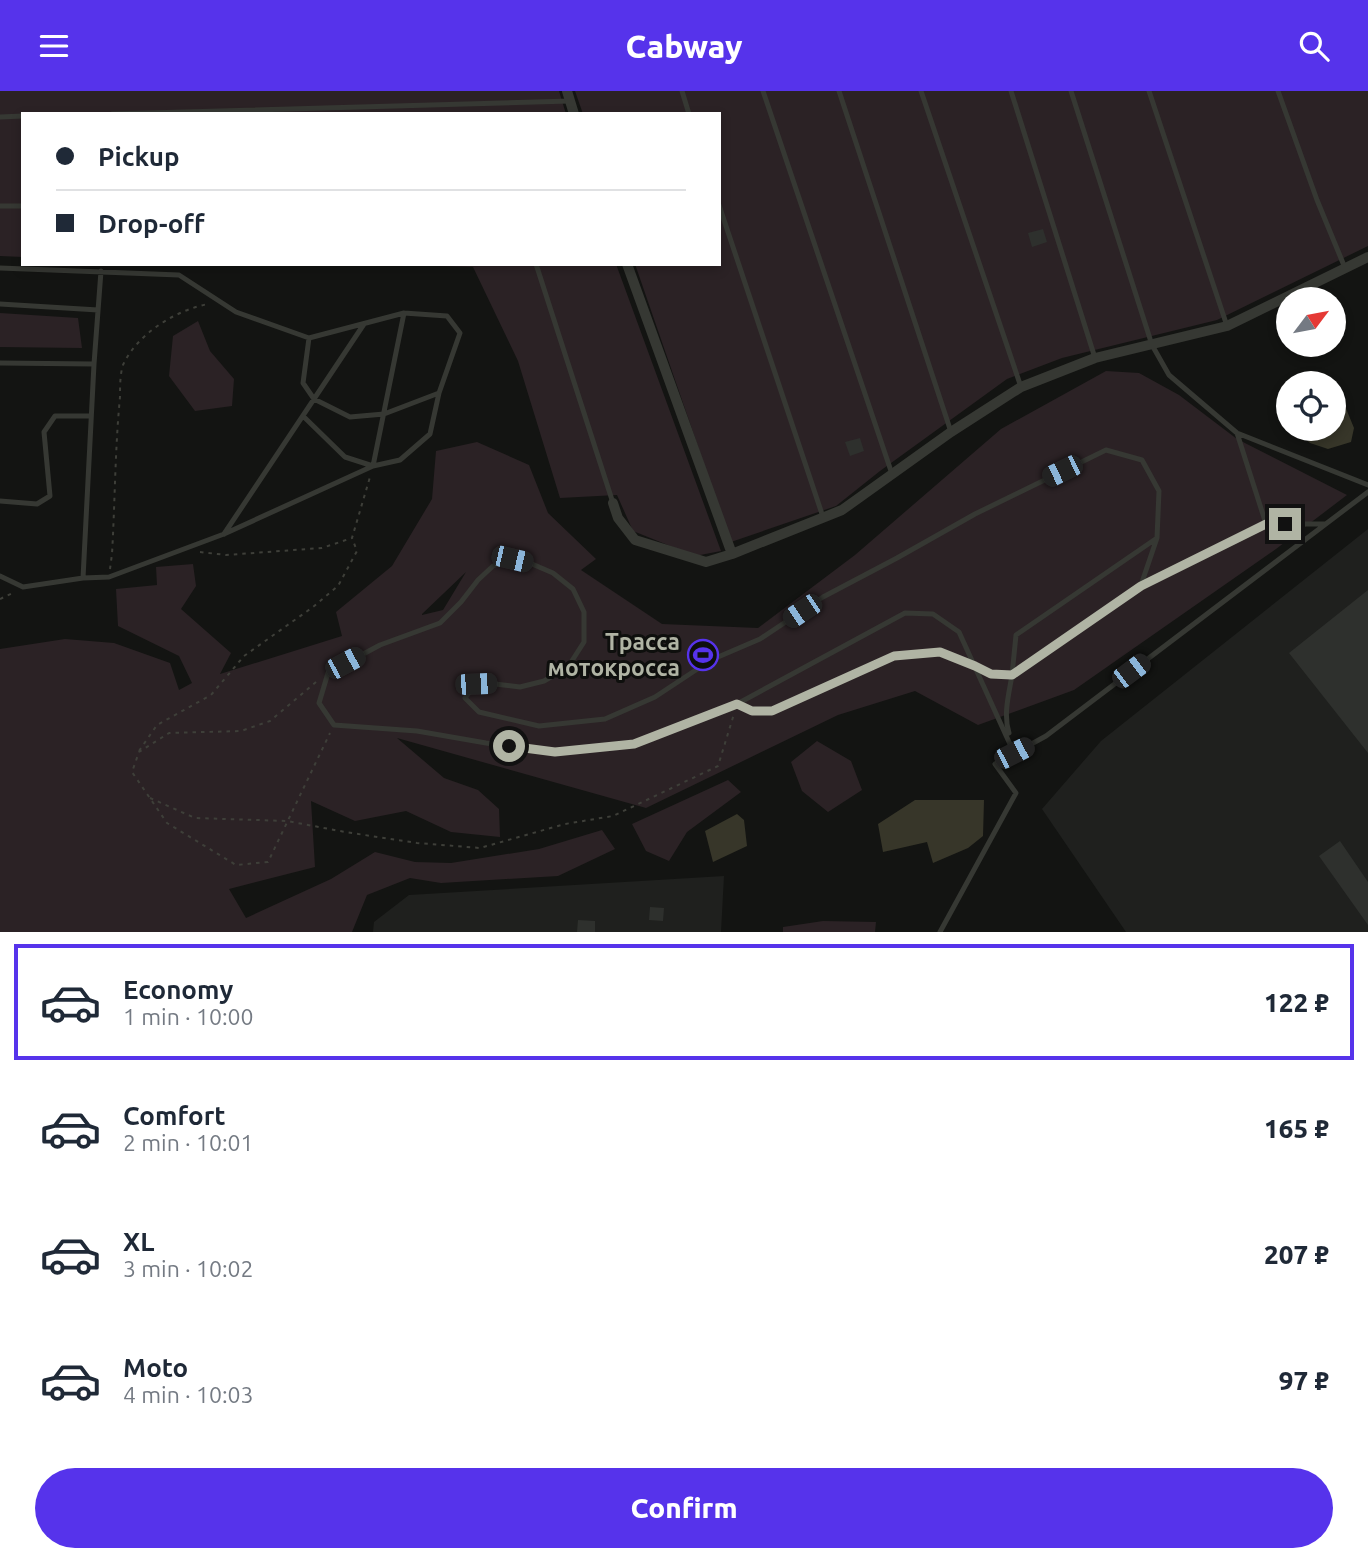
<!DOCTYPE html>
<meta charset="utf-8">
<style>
:root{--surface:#fff;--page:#f2f2f3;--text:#1f2937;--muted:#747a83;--line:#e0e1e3;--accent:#5633eb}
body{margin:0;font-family:Ubuntu,sans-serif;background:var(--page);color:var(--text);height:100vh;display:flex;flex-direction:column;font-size:26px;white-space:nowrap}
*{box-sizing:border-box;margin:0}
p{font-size:23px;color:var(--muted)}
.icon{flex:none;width:38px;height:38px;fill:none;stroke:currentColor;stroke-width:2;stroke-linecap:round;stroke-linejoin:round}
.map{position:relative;height:841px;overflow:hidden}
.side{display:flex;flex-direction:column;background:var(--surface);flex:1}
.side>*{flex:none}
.guide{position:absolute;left:21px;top:21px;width:700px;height:154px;border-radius:0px;box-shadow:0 4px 10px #0003;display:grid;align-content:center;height:154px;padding:0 35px;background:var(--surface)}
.needle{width:46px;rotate:58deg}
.controls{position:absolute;left:1276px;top:196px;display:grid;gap:14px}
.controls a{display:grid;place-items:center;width:70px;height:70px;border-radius:50%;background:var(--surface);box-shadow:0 4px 10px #0003;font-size:35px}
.end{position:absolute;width:32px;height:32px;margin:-16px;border:9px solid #b0b4a4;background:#111;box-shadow:0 0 0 4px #111}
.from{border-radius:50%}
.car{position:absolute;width:21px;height:42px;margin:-21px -10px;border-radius:9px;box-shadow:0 0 5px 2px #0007;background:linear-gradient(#222 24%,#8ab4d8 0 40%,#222 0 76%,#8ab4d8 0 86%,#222 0)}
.guide b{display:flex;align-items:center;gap:24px;height:66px;font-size:26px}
.guide b+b{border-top:2px solid var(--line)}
.guide i{width:18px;height:18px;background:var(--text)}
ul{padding:12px 0 0;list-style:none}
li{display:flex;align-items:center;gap:21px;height:116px;margin:0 14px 10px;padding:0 21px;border:4px solid transparent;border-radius:0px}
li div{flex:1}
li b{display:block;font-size:26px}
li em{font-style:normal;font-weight:800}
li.selected{border-color:var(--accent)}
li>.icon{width:63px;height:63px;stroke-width:1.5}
.primary-button{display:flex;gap:14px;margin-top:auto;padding:14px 35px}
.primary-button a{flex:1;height:80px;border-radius:42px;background:var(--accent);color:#fff;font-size:28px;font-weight:800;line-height:80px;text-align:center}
header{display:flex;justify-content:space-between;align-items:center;height:91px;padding:0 35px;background:var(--accent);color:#fff;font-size:32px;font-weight:800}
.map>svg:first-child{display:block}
.built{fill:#1f201e}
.green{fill:#2b2225;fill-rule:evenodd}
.water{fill:#373629}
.building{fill:#2e302d}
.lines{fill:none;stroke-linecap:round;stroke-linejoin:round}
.path{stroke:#3e3f39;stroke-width:2;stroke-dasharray:3.5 5;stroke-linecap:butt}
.lane{stroke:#363833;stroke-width:5}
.street{stroke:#363833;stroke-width:10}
.route{stroke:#b0b4a4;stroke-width:9}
.labels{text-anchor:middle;stroke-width:6;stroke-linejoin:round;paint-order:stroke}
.poi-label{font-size:23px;font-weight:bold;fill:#b0b4a4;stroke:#0e0f0d;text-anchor:end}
</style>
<header><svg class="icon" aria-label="menu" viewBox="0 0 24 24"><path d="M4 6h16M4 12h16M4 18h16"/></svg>Cabway<svg class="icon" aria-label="search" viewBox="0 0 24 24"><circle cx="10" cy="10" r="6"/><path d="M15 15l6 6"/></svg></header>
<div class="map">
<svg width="1368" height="841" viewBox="0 0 1368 841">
<rect width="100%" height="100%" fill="#131412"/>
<!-- built -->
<path class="built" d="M1368 438V841H1126L1042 718 1101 650Z
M724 785 721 841H373L374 831 409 804Z"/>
<!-- green -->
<path class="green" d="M0 0H559L566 23H23V166L0 165Z
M575 0H1368V155L1217 229 1062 267 1007 288 880 380 836 415 731 451 635 173H719V23H583Z
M370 173H616L721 460 695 465 633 440 617 404 560 407 518 270 473 176Z
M0 222 78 227 82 257 0 256Z
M198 230 210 260 234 288 232 315 195 320 169 285 173 245Z
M1106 280 1139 282 1179 304 1237 348 1347 404 1276 458 1074 599 978 634 915 600 838 624 646 717 397 647 444 687 478 699 499 718 500 746 451 741 406 720 355 730 311 710 315 776 229 798 246 827 331 788 375 761 415 771 451 772 539 758 602 739 615 758 558 785 441 792 410 787 367 804 352 841H0V558L65 548 114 552 170 572 179 599 192 592 179 565 118 535 116 498 157 494 156 476 193 473 196 495 181 518 231 562 220 583 342 545 336 521 392 475 432 408 436 360 477 351 529 374 548 422 596 468 581 479 662 533 758 537 855 464 1001 338ZM466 481 443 519 422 524V523Z
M817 650 851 670 862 699 828 721 802 700 791 671Z
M728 689 741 701 687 741 669 770 646 760 632 733Z
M823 830 876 831 875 841H783V836Z"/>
<!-- water -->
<path class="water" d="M1334 310 1345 315 1354 337 1351 351 1328 358 1310 352 1294 338H1334Z
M915 709H984L983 745 968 757 933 772 927 751 883 761 878 733Z
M737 723 744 729 747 755 713 771 705 740Z"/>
<!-- building -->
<path class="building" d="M1043 138 1047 151 1032 156 1028 142Z
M860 347 864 360 850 365 845 351Z
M1368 499V662L1289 562Z
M1340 750 1368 791V834L1319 765Z
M650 816 664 817 663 830 649 829Z
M578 829 595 830V841H577Z"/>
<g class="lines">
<!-- path -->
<path class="path" d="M200 461 226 464 322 457 352 447 370 386
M110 478 112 463C115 411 115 358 120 306 120 296 120 283 123 274 137 243 176 219 208 213
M0 508 15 501
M316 591 270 630 241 640 169 642 139 661 132 681 167 732 236 774 268 771 330 642
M139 660 157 634 211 604 244 565 313 516 338 495 357 460 352 447
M150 707 195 727 287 730 345 741 417 752 480 757 565 733 613 725 718 675 734 623"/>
<!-- lane -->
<path class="lane" d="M682 0 689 23
M763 0 892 383
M839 0 951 341
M921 0 1021 296
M1011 0 1095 267
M1071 0 1152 254 1169 284 1237 342 1368 394
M1149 0 1227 235
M1278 0 1317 109 1345 177
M112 23 570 10
M0 26 23 25
M719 114 823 426
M0 115H23
M536 173 613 412
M0 177 179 184 236 221 309 247 404 222
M0 213 98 219
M0 272 94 273
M303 325 345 366 373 375 400 369 430 343 439 302
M1237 342 1266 433
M0 410 37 413 50 405 44 341 55 325H91
M224 443 364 233
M0 485 23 496 83 487 109 486 224 443 373 375 404 222 447 225 460 242 439 302 384 323 350 326 314 308 303 292 309 247
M83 487 94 273 101 180
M1141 494 1157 447
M737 613 752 620H772L894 565 940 561 975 575 991 584H1012L1016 544 1157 447 1159 400 1142 369 1106 359 975 423 897 467 823 506 760 548 711 569 655 606 605 628 539 635 479 621 465 607 476 593H495L520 596 544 590 568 576 584 551V521L573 498 553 482 532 473 512 468 493 475 478 489 461 511 440 532 380 554 328 582 319 612 334 634 417 640 486 652 555 661 634 653 737 613 905 522 933 523 959 541 1014 662
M1009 642C1003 623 1009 603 1012 584L1141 495 1266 433H1325
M940 841 1016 702 995 673 1046 645 1368 401"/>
<!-- street -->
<path class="street" d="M567 0 574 23
M627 173 732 463 842 419 951 341 1021 296 1095 267 1227 235 1368 166
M613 412 618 427 635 449 706 471 732 463"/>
</g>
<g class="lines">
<!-- route -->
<path class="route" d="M509 655 555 661 634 653 737 613 752 620H772L894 565 940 561 975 575 991 583 1012 584 1141 495 1266 433H1285"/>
</g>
<!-- icons -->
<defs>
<g id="stadium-ring" transform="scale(1.575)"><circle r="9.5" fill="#0e0f0d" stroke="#5633eb" stroke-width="1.5"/><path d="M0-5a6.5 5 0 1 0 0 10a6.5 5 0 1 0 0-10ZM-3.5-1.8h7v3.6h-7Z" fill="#5633eb"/></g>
</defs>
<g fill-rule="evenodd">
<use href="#stadium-ring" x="703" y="564"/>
</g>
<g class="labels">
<!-- poi labels -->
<g class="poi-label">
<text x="680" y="559">Трасса<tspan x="680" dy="26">мотокросса</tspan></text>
</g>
</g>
</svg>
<div class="controls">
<a><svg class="needle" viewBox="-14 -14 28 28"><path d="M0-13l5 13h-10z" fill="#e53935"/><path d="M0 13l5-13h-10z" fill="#747a83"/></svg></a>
<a><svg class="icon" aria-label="locate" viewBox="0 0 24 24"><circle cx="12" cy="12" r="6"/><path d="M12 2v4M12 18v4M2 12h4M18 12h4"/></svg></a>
</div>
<i class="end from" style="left:509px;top:655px"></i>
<i class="end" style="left:1285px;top:433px"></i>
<i class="car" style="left:1062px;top:380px;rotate:244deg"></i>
<i class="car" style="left:512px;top:468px;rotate:103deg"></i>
<i class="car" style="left:802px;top:520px;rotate:236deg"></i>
<i class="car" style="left:345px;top:572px;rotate:62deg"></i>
<i class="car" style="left:1131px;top:580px;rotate:53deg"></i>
<i class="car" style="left:476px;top:593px;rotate:88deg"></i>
<i class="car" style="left:1014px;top:662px;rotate:63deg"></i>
<div class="guide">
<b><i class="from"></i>Pickup</b>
<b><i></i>Drop-off</b>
</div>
</div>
<section class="side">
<ul>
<li class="selected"><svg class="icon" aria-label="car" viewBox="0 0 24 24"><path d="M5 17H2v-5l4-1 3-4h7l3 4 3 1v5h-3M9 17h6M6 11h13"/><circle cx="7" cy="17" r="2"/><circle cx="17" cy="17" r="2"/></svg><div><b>Economy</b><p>1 min · 10:00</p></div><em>122 ₽</em></li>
<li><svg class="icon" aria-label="car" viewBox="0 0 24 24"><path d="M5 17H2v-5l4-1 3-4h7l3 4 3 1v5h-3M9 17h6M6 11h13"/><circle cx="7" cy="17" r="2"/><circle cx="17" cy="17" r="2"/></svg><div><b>Comfort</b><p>2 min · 10:01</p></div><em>165 ₽</em></li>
<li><svg class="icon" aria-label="car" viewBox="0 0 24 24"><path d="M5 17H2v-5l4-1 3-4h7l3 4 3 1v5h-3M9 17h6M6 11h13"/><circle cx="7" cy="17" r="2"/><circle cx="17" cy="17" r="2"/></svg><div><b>XL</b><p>3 min · 10:02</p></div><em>207 ₽</em></li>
<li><svg class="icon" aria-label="car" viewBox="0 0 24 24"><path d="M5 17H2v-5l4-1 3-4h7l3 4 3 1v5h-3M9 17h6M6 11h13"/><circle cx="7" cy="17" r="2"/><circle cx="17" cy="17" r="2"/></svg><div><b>Moto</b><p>4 min · 10:03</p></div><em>97 ₽</em></li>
</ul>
<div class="primary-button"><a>Confirm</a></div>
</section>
